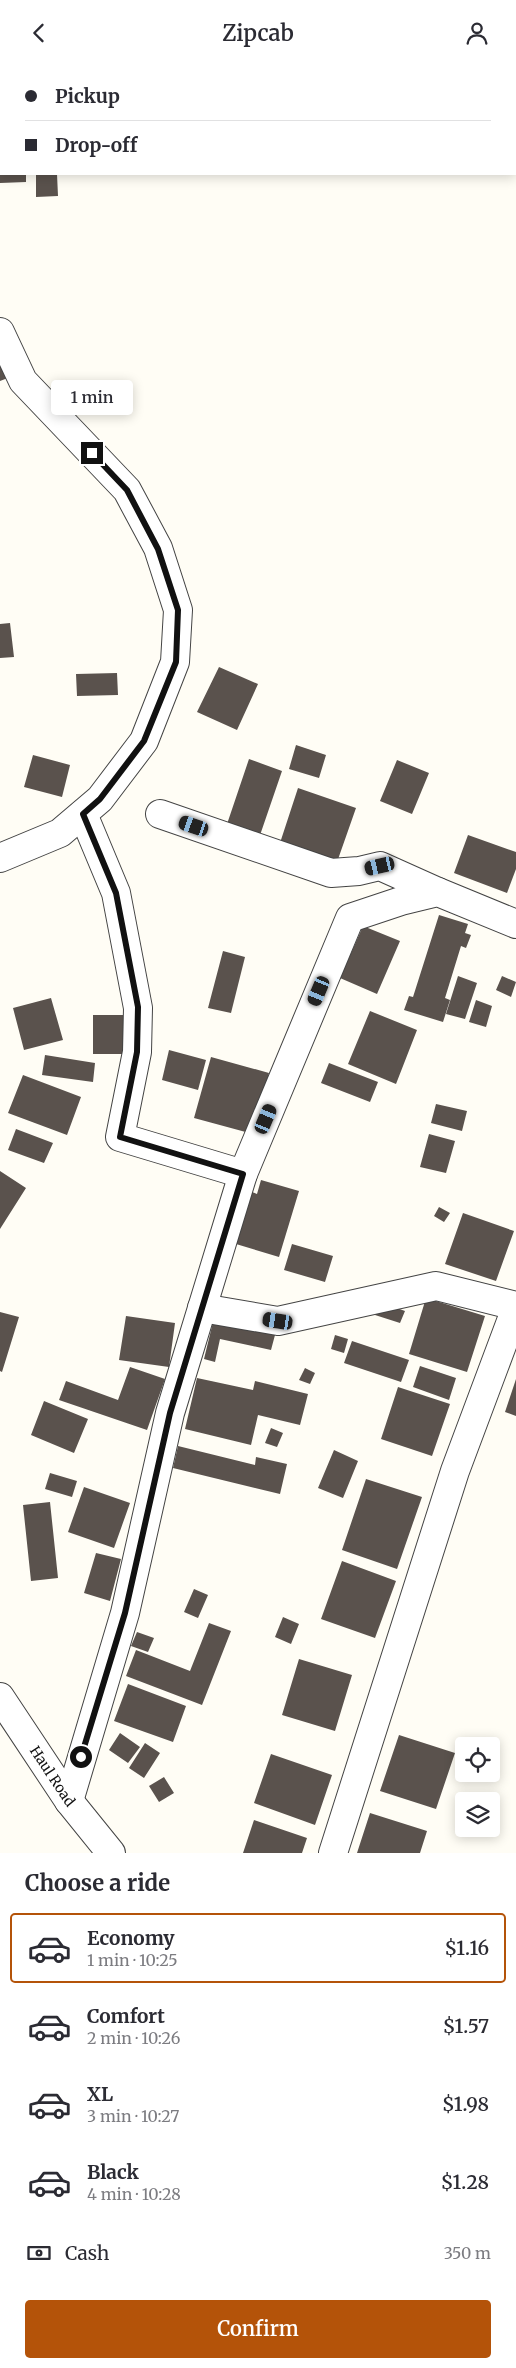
<!DOCTYPE html>
<meta charset="utf-8">
<style>
:root{--surface:#fff;--page:#f2f2f3;--text:#2b2b33;--muted:#7c7c81;--line:#e1e1e2;--accent:#b45309}
body{margin:0;font-family:Merriweather,serif;background:var(--page);color:var(--text);height:100vh;display:flex;flex-direction:column;font-size:19px;white-space:nowrap}
*{box-sizing:border-box;margin:0}
p{font-size:16px;color:var(--muted)}
.icon{flex:none;width:28px;height:28px;fill:none;stroke:currentColor;stroke-width:2;stroke-linecap:round;stroke-linejoin:round}
.map{position:relative;height:1788px;overflow:hidden}
.sheet{display:flex;flex-direction:column;background:var(--surface);flex:1}
.sheet>*{flex:none}
.hud{position:absolute;left:0px;top:0px;width:516px;height:110px;box-shadow:0 2px 12px #0003;display:grid;align-content:center;height:110px;padding:0 25px;background:var(--surface)}
.buttons{position:absolute;left:455px;top:1672px;display:grid;gap:10px}
.buttons a{display:grid;place-items:center;width:45px;height:45px;border-radius:5px;background:var(--surface);box-shadow:0 2px 12px #0003;font-size:25px}
.end{position:absolute;width:22px;height:22px;margin:-11px;border:6px solid #111;background:#fff;box-shadow:0 0 0 2px #fff}
.from{border-radius:50%}
.bubble{position:absolute;height:35px;border-radius:5px;background:var(--surface);box-shadow:0 2px 12px #0003;font-size:16px;font-weight:600;line-height:35px;text-align:center}
.car{position:absolute;width:15px;height:30px;margin:-15px -8px;border-radius:6px;box-shadow:0 0 4px 1px #0007;background:linear-gradient(#222 24%,#8ab4d8 0 40%,#222 0 76%,#8ab4d8 0 86%,#222 0)}
.hud b{display:flex;align-items:center;gap:18px;height:48px;font-size:19px}
.hud b+b{border-top:1px solid var(--line)}
.hud i{width:12px;height:12px;background:var(--text)}
ul{padding:0;list-style:none}
li{display:flex;align-items:center;gap:15px;height:70px;margin:0 10px 8px;padding:0 15px;border:2px solid transparent;border-radius:5px}
li div{flex:1}
li b{display:block;font-size:19px}
li em{font-style:normal;font-weight:600}
li.on{border-color:var(--accent)}
li>.icon{width:45px;height:45px;stroke-width:1.5}
h2{padding:0 25px;font-size:22px;line-height:60px}
.pay{display:flex;align-items:center;gap:12px;height:55px;padding:0 25px;font-size:19px}
.pay p{margin-inline-start:auto}
.primary-button{display:flex;gap:10px;margin-top:auto;padding:10px 25px}
.primary-button a{flex:1;height:58px;border-radius:5px;background:var(--accent);color:#fff;font-size:20px;font-weight:600;line-height:58px;text-align:center}
header{display:flex;justify-content:space-between;align-items:center;height:65px;padding:0 25px;background:var(--surface);font-size:22px;font-weight:600}
.map>svg:first-child{display:block}
.building{fill:#5a524d}
.lines{fill:none;stroke-linecap:round;stroke-linejoin:round}
.minor-casing{stroke:#444;stroke-width:30}
.minor{stroke:#fff;stroke-width:28}
.route{stroke:#111;stroke-width:6}
.labels{text-anchor:middle;stroke-width:5;stroke-linejoin:round;paint-order:stroke}
.street-label{font-size:14px;fill:#111;stroke:#fff}
</style>
<header><svg class="icon" aria-label="back" viewBox="0 0 24 24"><path d="M15 5l-7 7 7 7"/></svg>Zipcab<svg class="icon" aria-label="person" viewBox="0 0 24 24"><circle cx="12" cy="8" r="4"/><path d="M4 21q1-7 8-7t8 7"/></svg></header>
<div class="map">
<svg width="516" height="1788" viewBox="0 0 516 1788">
<rect width="100%" height="100%" fill="#fffdf5"/>
<!-- building -->
<path class="building" d="M0 109H26V117L0 118Z
M36 109H57L58 131 36 132Z
M0 280 13 311 0 316Z
M10 558 14 592 0 593V559Z
M219 602 258 619 237 665 197 647Z
M117 608 118 630 77 631 76 609Z
M296 680 326 690 319 713 289 704Z
M33 690 70 700 62 732 24 722Z
M249 694 282 706 258 776 225 765Z
M397 695 429 708 412 749 380 736Z
M298 723 356 743 336 800 279 781Z
M468 770 516 787V804L507 828 454 808Z
M439 850 468 859 465 868 471 870 466 883 461 881 445 933 450 935 443 957 404 945 409 931 413 932Z
M363 861 400 876 377 929 340 913Z
M223 886 245 892 231 948 208 943Z
M458 911 477 918 465 954 446 949Z
M502 911 516 917 511 932 496 925Z
M51 933 63 975 24 985 13 943Z
M476 935 492 941 486 962 469 957Z
M370 946 417 965 396 1019 348 999Z
M93 950H128L127 989H93Z
M169 985 206 995 198 1025 162 1015Z
M45 990 95 998 93 1017 42 1010Z
M211 992 269 1008 253 1069 194 1053Z
M329 998 378 1017 370 1037 321 1018Z
M23 1010 81 1032 67 1070 8 1048Z
M436 1039 467 1046 462 1066 431 1058Z
M16 1064 53 1078 44 1098 8 1085Z
M429 1069 455 1076 446 1108 420 1102Z
M0 1106 26 1123 0 1164Z
M261 1115 299 1126 279 1192 236 1179 252 1127 257 1129Z
M439 1142 450 1148 444 1157 434 1151Z
M463 1148 514 1166 496 1216 445 1199Z
M292 1179 333 1191 325 1217 284 1205Z
M426 1233 485 1251 467 1307 409 1289Z
M380 1237 405 1246 400 1258 375 1250Z
M0 1247 19 1252 2 1307 0 1306Z
M126 1251 175 1258 169 1302 119 1295Z
M213 1257 275 1270 271 1285 220 1274 215 1297 204 1294Z
M335 1270 348 1274 344 1288 331 1284Z
M352 1276 409 1295 401 1317 344 1298Z
M420 1301 456 1313 449 1335 413 1322Z
M130 1302 165 1314 147 1365 59 1335 66 1316 118 1335Z
M305 1303 315 1308 310 1319 299 1315Z
M197 1313 253 1325 255 1316 308 1329 300 1360 258 1350 251 1380 185 1364Z
M516 1314V1351L505 1347Z
M398 1322 450 1339 432 1391 381 1374Z
M44 1336 88 1354 74 1388 31 1370Z
M271 1363 283 1368 277 1382 265 1378Z
M178 1381 255 1400 256 1392 287 1399 280 1429 173 1403Z
M334 1385 358 1396 343 1433 318 1423Z
M50 1408 77 1416 72 1432 45 1424Z
M366 1414 422 1432 397 1504 342 1485Z
M84 1422 130 1438 114 1483 68 1467Z
M50 1437 58 1513 31 1516 23 1440Z
M96 1488 121 1494 110 1536 84 1528Z
M342 1496 396 1516 375 1573 321 1554Z
M194 1524 208 1530 198 1553 184 1547Z
M283 1552 299 1559 291 1579 275 1572Z
M209 1558 231 1566 202 1640 126 1611 136 1585 190 1606Z
M137 1567 154 1573 148 1587 131 1581Z
M299 1594 352 1610 335 1666 282 1650Z
M128 1619 186 1641 173 1677 114 1656Z
M120 1668 140 1682 128 1698 109 1685Z
M399 1670 455 1688 436 1744 380 1726Z
M145 1678 160 1688 144 1713 129 1703Z
M271 1689 332 1710 315 1760 254 1738Z
M164 1712 174 1728 159 1737 149 1721Z
M370 1748 427 1766 420 1788H357Z
M254 1755 307 1773 302 1788H243Z"/>
<g class="lines">
<!-- minor casing -->
<g class="minor-casing">
<g id="minor">
<path d="M438 0 440 1"/>
<path d="M515 25H516"/>
<path d="M0 267 23 316 127 425 158 483 178 545 175 597 144 676 100 734 60 768 0 793"/>
<path d="M83 749 116 828 138 943 137 987 120 1072 243 1109"/>
<path d="M160 749 331 808 359 806 380 801 438 827"/>
<path d="M202 1243 278 1256 436 1221 516 1241"/>
<path id="s1" d="M0 1632 69 1736 111 1788"/>
<path d="M69 1736 125 1548 170 1348 243 1109 350 853 401 836 438 827 516 859"/>
<path d="M333 1788 455 1406 516 1243"/>
</g>
</g>
<!-- minor -->
<use href="#minor" class="minor"/>
</g>
<g class="lines">
<!-- route -->
<path class="route" d="M81 1692 125 1548 170 1348 243 1109 120 1072 137 987 138 942 116 828 83 749 100 734 144 676 176 597 178 545 158 484 127 425 92 388"/>
</g>
<g class="labels">
<!-- street labels -->
<g class="street-label">
<text dy="5" stroke="none"><textPath href="#s1" startOffset="95">Haul Road</textPath></text>
</g>
</g>
</svg>
<div class="buttons">
<a><svg class="icon" aria-label="locate" viewBox="0 0 24 24"><circle cx="12" cy="12" r="6"/><path d="M12 2v4M12 18v4M2 12h4M18 12h4"/></svg></a>
<a><svg class="icon" aria-label="layers" viewBox="0 0 24 24"><path d="M12 4l9 5-9 5-9-5zM3 14l9 5 9-5"/></svg></a>
</div>
<i class="end from" style="left:81px;top:1692px"></i>
<i class="end" style="left:92px;top:388px"></i>
<div class="bubble" style="left:51px;top:315px;width:82px">1 min</div>
<i class="car" style="left:194px;top:761px;rotate:289deg"></i>
<i class="car" style="left:380px;top:801px;rotate:257deg"></i>
<i class="car" style="left:319px;top:926px;rotate:203deg"></i>
<i class="car" style="left:266px;top:1054px;rotate:23deg"></i>
<i class="car" style="left:278px;top:1256px;rotate:279deg"></i>
<div class="hud">
<b><i class="from"></i>Pickup</b>
<b><i></i>Drop-off</b>
</div>
</div>
<section class="sheet">
<h2>Choose a ride</h2>
<ul>
<li class="on"><svg class="icon" aria-label="car" viewBox="0 0 24 24"><path d="M5 17H2v-5l4-1 3-4h7l3 4 3 1v5h-3M9 17h6M6 11h13"/><circle cx="7" cy="17" r="2"/><circle cx="17" cy="17" r="2"/></svg><div><b>Economy</b><p>1 min · 10:25</p></div><em>$1.16</em></li>
<li><svg class="icon" aria-label="car" viewBox="0 0 24 24"><path d="M5 17H2v-5l4-1 3-4h7l3 4 3 1v5h-3M9 17h6M6 11h13"/><circle cx="7" cy="17" r="2"/><circle cx="17" cy="17" r="2"/></svg><div><b>Comfort</b><p>2 min · 10:26</p></div><em>$1.57</em></li>
<li><svg class="icon" aria-label="car" viewBox="0 0 24 24"><path d="M5 17H2v-5l4-1 3-4h7l3 4 3 1v5h-3M9 17h6M6 11h13"/><circle cx="7" cy="17" r="2"/><circle cx="17" cy="17" r="2"/></svg><div><b>XL</b><p>3 min · 10:27</p></div><em>$1.98</em></li>
<li><svg class="icon" aria-label="car" viewBox="0 0 24 24"><path d="M5 17H2v-5l4-1 3-4h7l3 4 3 1v5h-3M9 17h6M6 11h13"/><circle cx="7" cy="17" r="2"/><circle cx="17" cy="17" r="2"/></svg><div><b>Black</b><p>4 min · 10:28</p></div><em>$1.28</em></li>
</ul>
<div class="pay"><svg class="icon" aria-label="cash" viewBox="0 0 24 24"><path d="M3 7h18v10H3z"/><circle cx="12" cy="12" r="2"/></svg>Cash<p>350 m</p></div>
<div class="primary-button"><a>Confirm</a></div>
</section>
